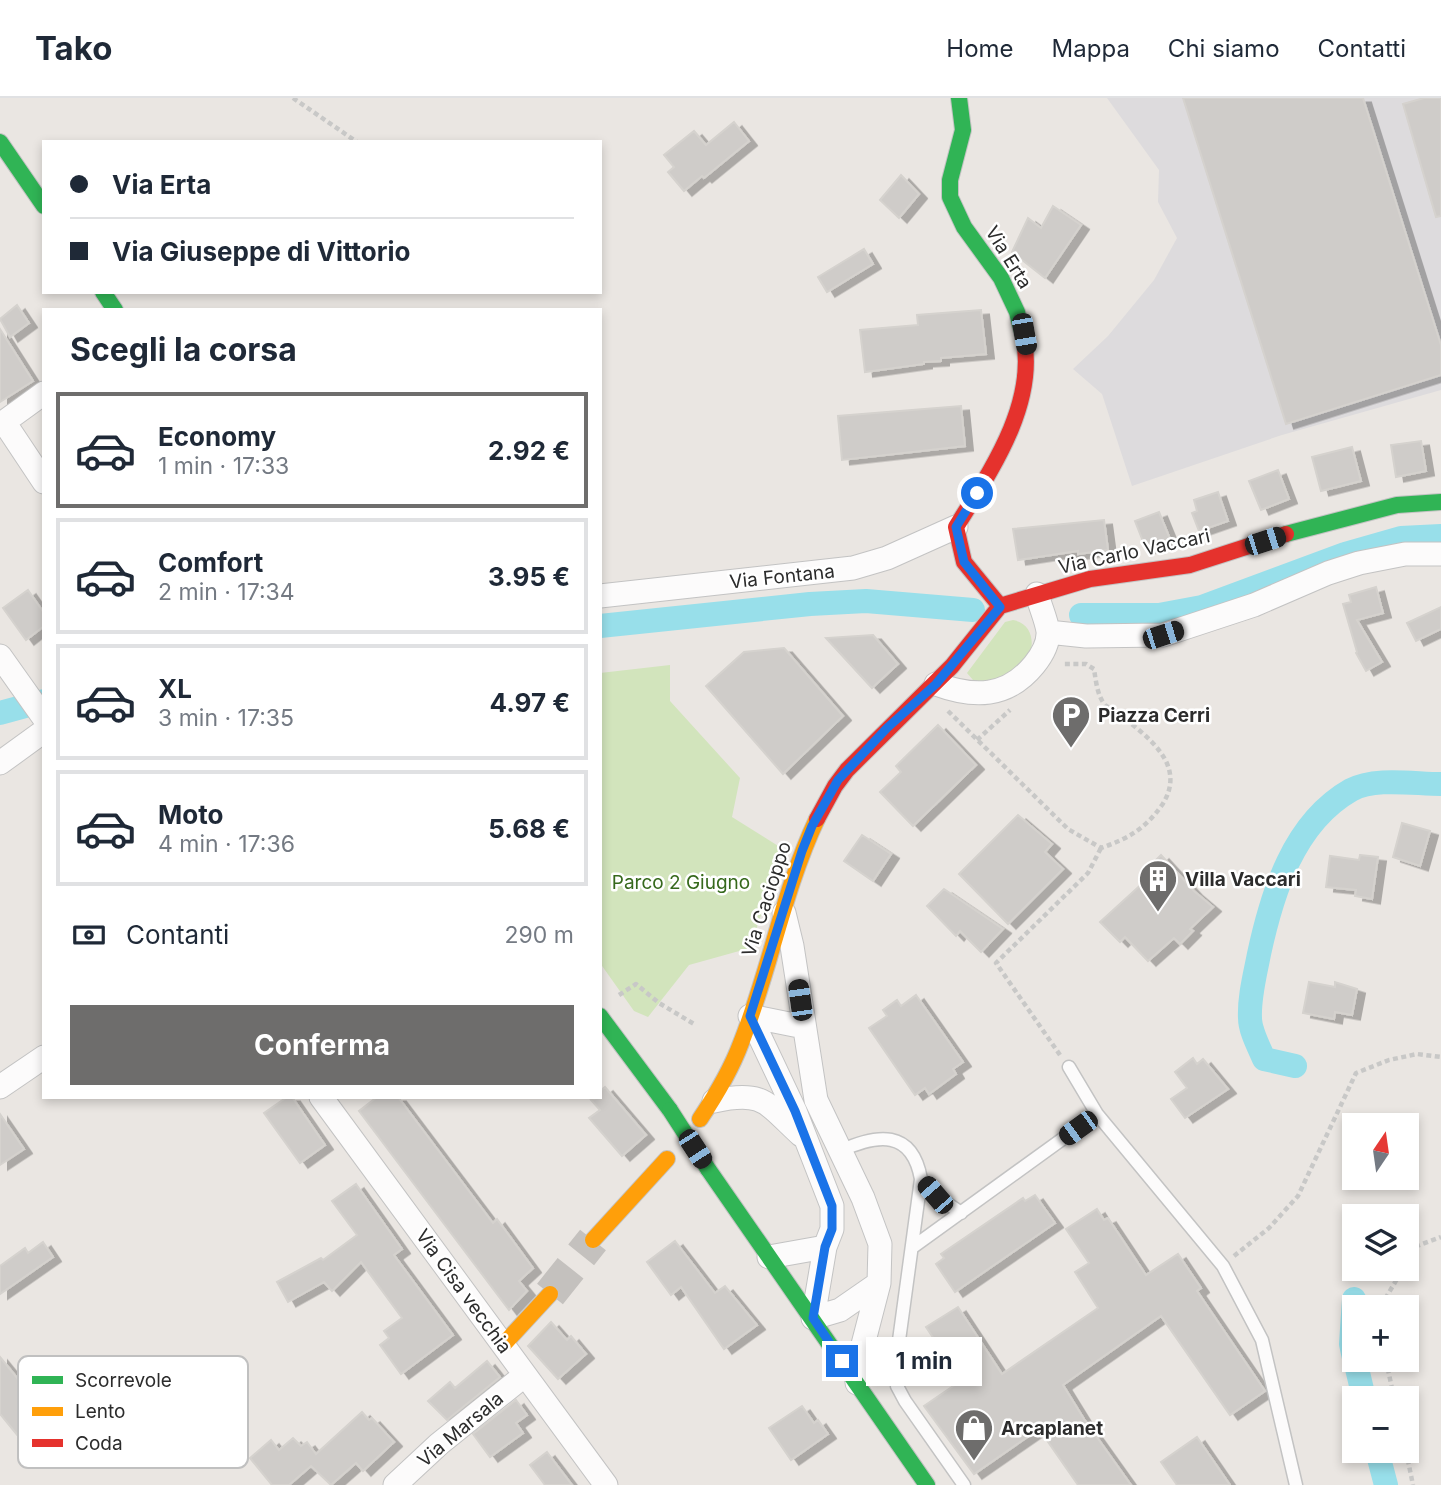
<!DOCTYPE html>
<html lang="it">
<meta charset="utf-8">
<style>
:root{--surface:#fff;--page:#f6f6f7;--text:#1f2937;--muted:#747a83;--line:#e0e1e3;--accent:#6e6d6c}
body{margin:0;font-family:Inter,sans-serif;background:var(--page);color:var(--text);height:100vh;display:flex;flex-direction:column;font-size:26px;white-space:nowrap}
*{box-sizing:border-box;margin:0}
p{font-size:23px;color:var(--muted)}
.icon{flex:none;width:38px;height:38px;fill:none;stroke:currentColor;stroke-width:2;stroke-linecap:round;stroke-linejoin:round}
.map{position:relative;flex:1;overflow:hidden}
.drawer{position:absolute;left:42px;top:210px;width:560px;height:791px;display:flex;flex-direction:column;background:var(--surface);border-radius:0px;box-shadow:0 4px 10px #0003}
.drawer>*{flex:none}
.guide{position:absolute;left:42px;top:42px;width:560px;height:154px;border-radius:0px;box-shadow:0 4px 10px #0003;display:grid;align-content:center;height:154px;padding:0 28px;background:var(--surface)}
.needle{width:46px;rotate:13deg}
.controls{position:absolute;left:1342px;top:1015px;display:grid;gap:14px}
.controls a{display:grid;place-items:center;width:77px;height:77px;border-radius:0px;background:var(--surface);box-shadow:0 4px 10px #0003;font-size:35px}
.end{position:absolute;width:32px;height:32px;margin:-16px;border:9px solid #1a73e8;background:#fff;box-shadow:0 0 0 4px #fff}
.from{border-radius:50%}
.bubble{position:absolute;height:49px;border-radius:0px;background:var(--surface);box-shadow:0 4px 10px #0003;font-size:23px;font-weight:700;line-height:49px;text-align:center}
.car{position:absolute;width:21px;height:42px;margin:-21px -10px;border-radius:9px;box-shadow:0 0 5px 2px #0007;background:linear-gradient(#222 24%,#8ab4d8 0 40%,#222 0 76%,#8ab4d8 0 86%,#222 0)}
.guide b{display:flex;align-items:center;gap:24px;height:66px;font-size:26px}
.guide b+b{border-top:2px solid var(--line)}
.guide i{width:18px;height:18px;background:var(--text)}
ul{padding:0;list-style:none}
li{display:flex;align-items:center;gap:21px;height:116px;margin:0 14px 10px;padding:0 14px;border:4px solid var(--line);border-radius:0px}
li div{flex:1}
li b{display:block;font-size:26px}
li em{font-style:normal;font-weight:700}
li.active{border-color:var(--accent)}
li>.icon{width:63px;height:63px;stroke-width:1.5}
h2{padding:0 28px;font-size:32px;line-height:84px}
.pay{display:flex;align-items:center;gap:18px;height:77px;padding:0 28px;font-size:26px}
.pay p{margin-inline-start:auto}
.action{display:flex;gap:14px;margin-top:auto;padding:14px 28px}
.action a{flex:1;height:80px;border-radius:0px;background:var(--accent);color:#fff;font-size:28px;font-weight:700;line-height:80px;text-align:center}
header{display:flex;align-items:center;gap:42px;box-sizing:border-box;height:98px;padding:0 35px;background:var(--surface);border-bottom:2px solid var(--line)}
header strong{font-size:33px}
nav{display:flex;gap:38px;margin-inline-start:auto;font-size:24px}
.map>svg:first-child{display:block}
.industrial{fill:#dddbdd}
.green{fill:#d2e4bc}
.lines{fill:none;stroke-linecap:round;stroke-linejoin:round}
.canal{stroke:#98dfea;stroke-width:24}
.building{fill:#cfccc9;stroke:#d5d2ce;stroke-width:2;filter:url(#shadow)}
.secondary-tunnel{stroke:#c4c1be;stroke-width:33;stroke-dasharray:33 17;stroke-linecap:butt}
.lane-casing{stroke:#c3c3c3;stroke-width:15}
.street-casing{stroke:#c3c3c3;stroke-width:25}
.fast-casing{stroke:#c3c3c3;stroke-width:18}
.slow-casing{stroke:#c3c3c3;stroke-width:18}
.jam-casing{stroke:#c3c3c3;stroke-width:18}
.path{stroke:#c8c8c7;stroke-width:4.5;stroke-dasharray:5 3.5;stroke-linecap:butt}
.lane{stroke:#fcfbfb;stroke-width:12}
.street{stroke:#fcfbfb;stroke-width:23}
.fast{stroke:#30b455;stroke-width:16}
.slow{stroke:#ff9f0a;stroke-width:16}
.jam{stroke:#e5322d;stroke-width:16}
.fast-bridge-casing{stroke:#c6c4c2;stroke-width:18;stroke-linecap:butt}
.fast-bridge{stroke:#30b455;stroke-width:16}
.route{stroke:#1a73e8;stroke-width:9}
.labels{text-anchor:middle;stroke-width:5;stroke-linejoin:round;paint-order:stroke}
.street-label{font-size:19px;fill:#2c2c2c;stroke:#fff}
.poi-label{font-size:19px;font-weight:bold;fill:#2c2c2c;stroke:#fff;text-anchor:start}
.park-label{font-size:19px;fill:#36691c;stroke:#fff}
.key{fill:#fff;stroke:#c0c0c0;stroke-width:2}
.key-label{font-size:19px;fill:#2c2c2c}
</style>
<header>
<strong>Tako</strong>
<nav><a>Home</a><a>Mappa</a><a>Chi siamo</a><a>Contatti</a></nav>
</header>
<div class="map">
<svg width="1441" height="1387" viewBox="0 0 1441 1387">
<defs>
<filter id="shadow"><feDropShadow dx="8" dy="4.5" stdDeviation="0" flood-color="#0004"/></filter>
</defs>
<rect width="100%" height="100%" fill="#eae6e2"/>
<!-- industrial -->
<path class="industrial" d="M1107 0H1441V292L1282 337 1132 388 1102 296 1073 271 1108 238 1154 182 1177 140 1158 104 1159 72Z"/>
<!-- green -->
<path class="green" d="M1013 522C1037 526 1036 556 1021 571 1014 579 995 582 985 587L973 582 967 575 1005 524Z
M670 567V603L740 680 732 719 783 751 750 850 689 867 648 919 634 913 600 865V575Z"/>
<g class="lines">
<!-- canal -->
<path class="canal" d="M1081 517H1159L1202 509 1345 456 1401 440 1441 438
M600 528 810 506 866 503 973 512
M0 615 44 603
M1295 968 1264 961C1259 949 1250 933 1250 920 1249 899 1255 877 1259 856 1272 796 1293 725 1351 692 1375 679 1414 686 1441 686
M1354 1201 1351 1246 1354 1260
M1355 1262 1364 1300
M1377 1353 1386 1387"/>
</g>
<!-- building -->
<path class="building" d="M1183 0H1363L1441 247V277L1286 326Z
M1424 0H1441V118L1436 119 1403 6Z
M734 24 749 43 704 80 702 78 684 93 668 74 674 69 664 57 694 33 706 47Z
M901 77 919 96 899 120 880 102Z
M1053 108 1081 127 1045 180 1012 154 1028 120 1041 130Z
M864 151 873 166 827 194 818 179Z
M17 207 29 225 10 239 0 221Z
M981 212 986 256 941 260V263L924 264V266L865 274 860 232 918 227 917 217Z
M0 231 33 283 0 304Z
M961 308 965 348 842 362 838 318Z
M1421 343 1426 373 1396 379 1391 347Z
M1352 349 1361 383 1321 393 1312 359Z
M1278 372 1289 401 1261 412 1249 383Z
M1218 394 1228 423 1199 433 1192 415 1197 413 1194 402Z
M1159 414 1170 441 1146 451 1135 423Z
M1104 422 1108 452 1078 456V453L1018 462 1013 431Z
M1376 489 1383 515 1357 522 1382 564 1366 573 1356 555 1357 554 1343 506 1351 504 1349 497Z
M28 492 44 515V528L26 542 3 510Z
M1441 509V531L1416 543 1407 525Z
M873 537 898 566 872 590 826 540Z
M784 550 843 618 783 676 706 588 744 554Z
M938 627 976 667 913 728 880 694 901 674 896 668Z
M1018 717 1052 746 1045 754 1063 771 1008 826 959 776Z
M1402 725 1430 733 1420 768 1393 759Z
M862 737 891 756 873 783 844 763Z
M1161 757 1194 793 1213 809 1190 831 1193 833 1180 846 1174 840 1148 863 1125 839 1120 844 1100 824 1145 783 1140 778Z
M1360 757 1378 759 1372 801 1355 798 1356 792 1326 789 1330 758 1359 762Z
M944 791 1003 831 981 854 960 833 956 838 927 808Z
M1309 884 1335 889V884L1357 891 1352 917 1335 914 1334 921 1303 915Z
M916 897 963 964 953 971 956 976 929 996 925 990 915 997 869 930 887 918 883 912 897 902 901 908Z
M1193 960 1197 966 1203 961 1228 991 1185 1020 1171 1001 1187 990 1175 974Z
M605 989 646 1037 622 1058 589 1020 600 1012 591 1002 600 999V993Z
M287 999H292L325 1047 300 1065 264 1015Z
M377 999H398L493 1125 497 1121 533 1170 519 1183 527 1193 509 1212 359 1013Z
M0 1016 24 1051 0 1067Z
M356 1086 402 1151 394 1157 453 1237 401 1276 380 1247 389 1240 384 1233 402 1220 361 1164 332 1193 324 1184 288 1204 277 1184 321 1160 323 1162 357 1137 332 1103Z
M1035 1097 1055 1125 955 1194 936 1166 944 1160 941 1156 1023 1100 1025 1103Z
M1097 1111 1104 1122 1108 1120 1146 1177 1178 1156 1201 1190 1197 1193 1265 1293 1230 1317 1161 1218 1063 1287 1084 1321 1131 1387H1078L1039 1331 974 1376 924 1308 959 1284 931 1242 934 1241 926 1229 958 1209 1002 1276 1098 1210 1075 1174 1089 1165 1066 1131Z
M675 1143 715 1195 725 1188 757 1227 724 1251 681 1189 671 1197 647 1164Z
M43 1144 53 1159 0 1196V1168L25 1150 28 1155Z
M551 1224 567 1242 571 1238 586 1256 558 1281 528 1248Z
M0 1259 45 1314 32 1325 38 1332 23 1344 0 1316Z
M487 1263 500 1279 447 1322 428 1303 450 1284 455 1290Z
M516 1302 527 1317 516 1325 523 1335 490 1359 473 1336Z
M802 1308 814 1325 818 1322 828 1336 791 1362 769 1330Z
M362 1314 369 1322 372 1320 394 1344 363 1373 356 1365 331 1387 311 1368 289 1387H272L250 1360 271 1342 279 1352 293 1340 301 1348 307 1344 316 1356Z
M1197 1339 1230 1387H1177L1161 1364Z
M547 1354 572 1387H545L530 1367Z"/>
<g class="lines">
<!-- secondary-tunnel -->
<path class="secondary-tunnel" d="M550 1196 593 1142"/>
<!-- lane casing -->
<g class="lane-casing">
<path id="lane" d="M1069 969 1097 1016 1223 1168 1262 1242 1296 1387
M840 1053C877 1036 912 1031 921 1081L897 1257V1288L905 1303 964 1387
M921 1081 935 1097 961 1115
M913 1149 1097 1016"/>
</g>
<!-- street casing -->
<g class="street-casing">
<path id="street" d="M44 295 4 324 44 384
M600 498 853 470 887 460 956 429
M1048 534 1086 538 1163 537 1254 507 1328 475 1359 465 1405 456H1441
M0 558 44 620
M936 586C974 600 1007 600 1034 567 1042 557 1049 546 1048 533 1046 521 1040 508 1037 496
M0 665 44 633
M784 815 792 848 816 1002 863 1100 880 1146 879 1185 859 1262 857 1285
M750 918 795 1013 832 1108V1131L825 1149 813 1220 840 1212 879 1185
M750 918 804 929
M0 989 44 959
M321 999 606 1387
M714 1003C764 992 766 1005 801 1037
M769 1159 825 1149
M395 1387 439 1346 525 1277"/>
</g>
<!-- fast casing -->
<g class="fast-casing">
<path id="fast" d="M959 0 963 32 950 82V99L964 129 1001 180 1017 214 1024 242
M0 44 44 108
M103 194 115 212
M1286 436 1397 407 1441 404
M600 918 670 1012
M708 1071 927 1387"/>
</g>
<!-- slow casing -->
<g class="slow-casing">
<path id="slow" d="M700 1021C716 997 731 972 741 945 770 872 783 793 817 721
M593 1142 667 1061
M503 1247 550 1196"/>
</g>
<!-- jam casing -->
<g class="jam-casing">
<path id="jam" d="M1000 508 1090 481 1190 467 1286 436
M817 721 835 688 847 672 952 568 1000 508 964 464 956 429C989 375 1036 309 1024 242"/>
</g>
<!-- path -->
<path class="path" d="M293 0 357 44
M948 613 1068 731 1101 750C1129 740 1145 731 1162 707 1188 667 1148 639 1119 616 1115 613 1109 610 1105 607 1097 597 1096 583 1094 571L1086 566H1062
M977 642 1010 612
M619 897 636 886 659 905 694 926
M1060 957 996 865 1088 775 1101 750
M1234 1158 1269 1130 1298 1098 1356 975 1389 962 1417 956 1441 959
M1407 1164 1417 1148 1441 1139
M1385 1209V1201L1403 1171
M1386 1262 1394 1300
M1406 1353 1413 1387"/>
<!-- lane -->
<use href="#lane" class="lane"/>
<!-- street -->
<use href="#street" class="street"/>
<!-- fast -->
<use href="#fast" class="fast"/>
<!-- slow -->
<use href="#slow" class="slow"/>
<!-- jam -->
<use href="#jam" class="jam"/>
<!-- fast-bridge casing -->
<g class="fast-bridge-casing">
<path id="fast-bridge" d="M670 1012 708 1071"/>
</g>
<!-- fast-bridge -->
<use href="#fast-bridge" class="fast-bridge"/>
</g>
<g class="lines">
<!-- route -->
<path class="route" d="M842 1263 813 1220 825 1149 832 1131V1108L795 1013 750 918 802 753 812 728 838 682 887 630 936 586 1000 509 964 464 956 429 977 395"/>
</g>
<!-- icons -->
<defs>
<g id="parking-pin" transform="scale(2.0125)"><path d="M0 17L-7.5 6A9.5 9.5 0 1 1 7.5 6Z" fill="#6e6d6c" stroke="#fff"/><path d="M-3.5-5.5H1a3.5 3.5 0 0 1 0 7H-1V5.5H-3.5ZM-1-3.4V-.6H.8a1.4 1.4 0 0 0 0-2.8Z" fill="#fff"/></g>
<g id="building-pin" transform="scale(2.0125)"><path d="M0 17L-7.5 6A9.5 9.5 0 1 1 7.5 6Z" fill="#6e6d6c" stroke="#fff"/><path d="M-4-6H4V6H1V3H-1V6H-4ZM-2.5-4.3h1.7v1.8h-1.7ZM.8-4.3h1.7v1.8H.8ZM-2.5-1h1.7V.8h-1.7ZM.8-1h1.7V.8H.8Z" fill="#fff"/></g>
<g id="shop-pin" transform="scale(2.0125)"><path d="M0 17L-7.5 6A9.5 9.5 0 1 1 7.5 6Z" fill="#6e6d6c" stroke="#fff"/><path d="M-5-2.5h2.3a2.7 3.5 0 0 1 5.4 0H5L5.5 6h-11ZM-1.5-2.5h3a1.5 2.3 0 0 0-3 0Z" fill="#fff"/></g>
</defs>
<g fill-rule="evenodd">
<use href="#parking-pin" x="1071" y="617"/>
<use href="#building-pin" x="1158" y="781"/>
<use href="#shop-pin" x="974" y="1330"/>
</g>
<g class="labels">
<!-- street labels -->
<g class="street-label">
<text transform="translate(1009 159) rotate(58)" y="7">Via Erta</text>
<text transform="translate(1134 453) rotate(-12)" y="7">Via Carlo Vaccari</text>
<text transform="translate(782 478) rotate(-6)" y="7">Via Fontana</text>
<text transform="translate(766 801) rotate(-72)" y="7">Via Cacioppo</text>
<text transform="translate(464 1193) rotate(54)" y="7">Via Cisa vecchia</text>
<text transform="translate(460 1331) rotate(-40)" y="7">Via Marsala</text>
</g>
<!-- poi labels -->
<g class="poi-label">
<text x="1098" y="624">Piazza Cerri</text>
<text x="1185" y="788">Villa Vaccari</text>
<text x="1001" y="1337">Arcaplanet</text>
</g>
<!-- park labels -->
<g class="park-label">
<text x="681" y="791">Parco 2 Giugno</text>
</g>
</g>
<!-- legend -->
<rect x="18" y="1258" width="230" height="112" rx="10" class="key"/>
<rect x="32" y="1278" width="31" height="8" fill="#30b455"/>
<rect x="32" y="1309" width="31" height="9" fill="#ff9f0a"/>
<rect x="32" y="1341" width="31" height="8" fill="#e5322d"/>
<g class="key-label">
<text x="75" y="1289">Scorrevole</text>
<text x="75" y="1320">Lento</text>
<text x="75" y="1352">Coda</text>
</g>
</svg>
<div class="controls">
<a><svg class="needle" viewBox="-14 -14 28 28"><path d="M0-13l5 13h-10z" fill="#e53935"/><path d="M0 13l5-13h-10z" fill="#747a83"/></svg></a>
<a><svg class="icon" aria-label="layers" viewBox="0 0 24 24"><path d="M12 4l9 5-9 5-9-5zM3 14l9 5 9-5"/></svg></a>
<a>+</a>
<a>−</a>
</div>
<i class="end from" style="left:977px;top:395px"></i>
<i class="end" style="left:842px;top:1263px"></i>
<div class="bubble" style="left:866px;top:1239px;width:116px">1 min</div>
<i class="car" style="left:1024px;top:236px;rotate:170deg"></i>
<i class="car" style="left:1265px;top:443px;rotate:72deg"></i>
<i class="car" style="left:1163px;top:537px;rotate:72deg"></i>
<i class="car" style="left:800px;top:902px;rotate:352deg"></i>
<i class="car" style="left:1078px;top:1030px;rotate:234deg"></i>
<i class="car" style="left:695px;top:1051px;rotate:147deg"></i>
<i class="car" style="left:935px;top:1097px;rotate:319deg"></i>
<div class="guide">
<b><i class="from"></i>Via Erta</b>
<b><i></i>Via Giuseppe di Vittorio</b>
</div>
<section class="drawer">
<h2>Scegli la corsa</h2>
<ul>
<li class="active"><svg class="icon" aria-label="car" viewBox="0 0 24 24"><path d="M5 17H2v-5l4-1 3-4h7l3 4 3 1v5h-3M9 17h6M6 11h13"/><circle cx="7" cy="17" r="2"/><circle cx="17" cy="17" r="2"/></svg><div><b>Economy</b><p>1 min · 17:33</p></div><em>2.92 €</em></li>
<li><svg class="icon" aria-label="car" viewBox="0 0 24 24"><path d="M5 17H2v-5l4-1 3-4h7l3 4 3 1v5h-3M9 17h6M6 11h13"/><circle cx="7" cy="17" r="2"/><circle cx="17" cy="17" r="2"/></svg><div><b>Comfort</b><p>2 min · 17:34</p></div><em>3.95 €</em></li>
<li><svg class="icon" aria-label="car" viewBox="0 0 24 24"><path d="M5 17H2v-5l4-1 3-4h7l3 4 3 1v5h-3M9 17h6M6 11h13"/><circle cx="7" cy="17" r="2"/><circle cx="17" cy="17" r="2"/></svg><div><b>XL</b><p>3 min · 17:35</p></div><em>4.97 €</em></li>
<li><svg class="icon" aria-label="car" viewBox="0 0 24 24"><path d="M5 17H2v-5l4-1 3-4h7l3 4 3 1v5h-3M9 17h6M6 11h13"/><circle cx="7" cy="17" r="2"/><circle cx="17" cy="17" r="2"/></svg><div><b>Moto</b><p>4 min · 17:36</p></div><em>5.68 €</em></li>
</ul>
<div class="pay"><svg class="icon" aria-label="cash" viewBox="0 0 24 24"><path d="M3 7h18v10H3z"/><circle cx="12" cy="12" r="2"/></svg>Contanti<p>290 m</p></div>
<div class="action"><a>Conferma</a></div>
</section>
</div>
